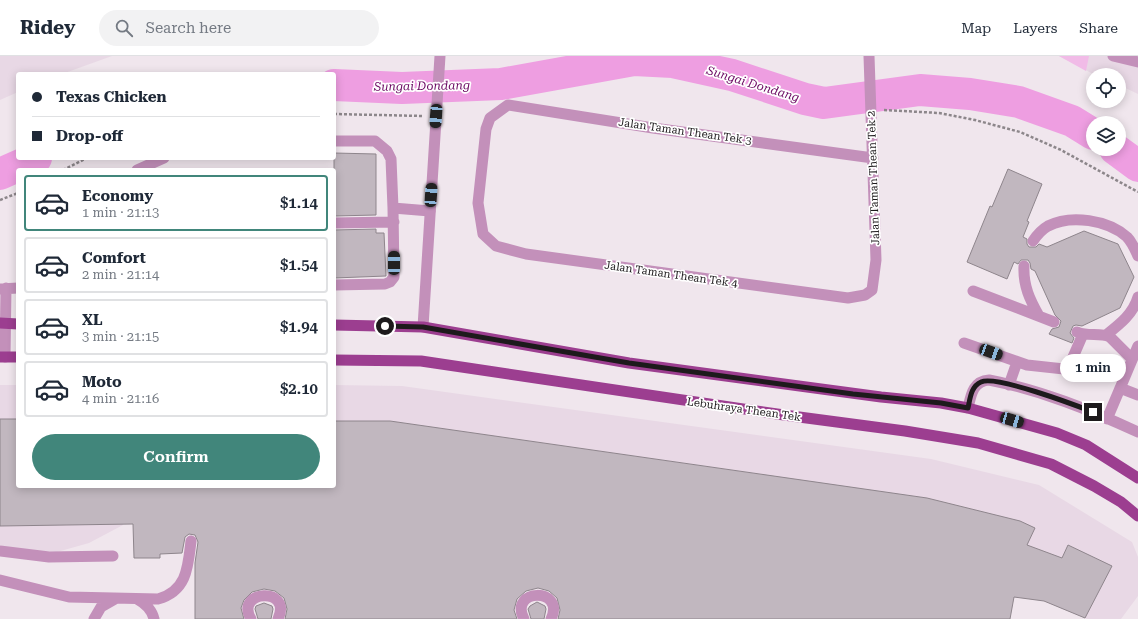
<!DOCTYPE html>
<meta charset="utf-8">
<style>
:root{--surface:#fff;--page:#f2f2f3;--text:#1f2937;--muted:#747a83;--line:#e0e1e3;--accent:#41867b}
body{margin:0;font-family:"Roboto Serif",serif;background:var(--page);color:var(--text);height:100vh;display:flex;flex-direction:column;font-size:15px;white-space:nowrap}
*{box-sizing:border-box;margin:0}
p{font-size:13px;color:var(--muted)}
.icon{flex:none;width:22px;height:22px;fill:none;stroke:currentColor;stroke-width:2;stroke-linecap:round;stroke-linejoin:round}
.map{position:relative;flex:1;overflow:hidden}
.details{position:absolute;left:16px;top:112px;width:320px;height:320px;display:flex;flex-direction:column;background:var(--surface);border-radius:4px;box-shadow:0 2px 10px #0003}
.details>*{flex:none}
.guide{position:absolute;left:16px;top:16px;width:320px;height:88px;border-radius:4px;box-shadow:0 2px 10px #0003;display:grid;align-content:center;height:88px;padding:0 16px;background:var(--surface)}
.controls{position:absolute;left:1086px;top:12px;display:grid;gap:8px}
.controls a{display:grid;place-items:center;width:40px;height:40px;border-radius:50%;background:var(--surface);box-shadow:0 2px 10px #0003;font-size:20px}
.end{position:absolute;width:18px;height:18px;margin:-9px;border:5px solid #1d1a1c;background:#fff;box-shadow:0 0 0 2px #fff}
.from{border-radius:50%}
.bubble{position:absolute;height:28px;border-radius:14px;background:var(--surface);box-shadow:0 2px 10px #0003;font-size:13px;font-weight:600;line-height:28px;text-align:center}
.car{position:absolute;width:12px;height:24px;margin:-12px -6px;border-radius:5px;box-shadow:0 0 3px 1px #0007;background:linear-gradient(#222 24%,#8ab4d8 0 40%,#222 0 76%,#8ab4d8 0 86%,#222 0)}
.guide b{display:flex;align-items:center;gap:14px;height:38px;font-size:15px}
.guide b+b{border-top:1px solid var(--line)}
.guide i{width:10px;height:10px;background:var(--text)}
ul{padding:7px 0 0;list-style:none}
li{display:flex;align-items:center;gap:12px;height:56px;margin:0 8px 6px;padding:0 8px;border:2px solid var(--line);border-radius:4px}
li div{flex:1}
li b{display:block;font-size:15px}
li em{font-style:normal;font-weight:600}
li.active{border-color:var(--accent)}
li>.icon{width:36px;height:36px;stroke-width:1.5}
.cta{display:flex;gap:8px;margin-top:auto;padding:8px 16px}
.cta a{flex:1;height:46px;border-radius:24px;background:var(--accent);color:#fff;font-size:16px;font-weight:600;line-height:46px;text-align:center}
header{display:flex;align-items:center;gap:24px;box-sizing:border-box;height:56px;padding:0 20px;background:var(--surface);border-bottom:1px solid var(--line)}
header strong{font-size:19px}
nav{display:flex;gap:22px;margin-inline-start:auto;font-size:14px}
.search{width:280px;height:36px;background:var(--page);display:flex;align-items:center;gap:10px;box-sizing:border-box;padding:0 14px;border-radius:22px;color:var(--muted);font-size:15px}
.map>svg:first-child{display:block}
.built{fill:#e8d8e5}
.green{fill:#f1bbe7}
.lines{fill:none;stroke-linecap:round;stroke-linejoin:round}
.river{stroke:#ee9ee1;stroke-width:32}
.building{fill:#c1b7bf;stroke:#8e858c}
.path{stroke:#8c868a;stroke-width:2.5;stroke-dasharray:3 2;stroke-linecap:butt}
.service{stroke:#c390ba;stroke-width:11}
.minor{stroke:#c390ba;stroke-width:11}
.primary{stroke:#9c3e90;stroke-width:11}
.route{stroke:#1d1a1c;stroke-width:5}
.labels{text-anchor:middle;stroke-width:3.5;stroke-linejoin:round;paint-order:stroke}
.street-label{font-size:11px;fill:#1d1a1c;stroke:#fff}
.water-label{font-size:12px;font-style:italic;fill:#6a0761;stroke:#fff}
</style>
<header>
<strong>Ridey</strong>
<div class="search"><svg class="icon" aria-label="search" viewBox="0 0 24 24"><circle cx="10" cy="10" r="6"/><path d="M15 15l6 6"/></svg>Search here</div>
<nav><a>Map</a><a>Layers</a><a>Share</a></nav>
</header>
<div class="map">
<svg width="1138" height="563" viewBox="0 0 1138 563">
<rect width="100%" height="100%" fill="#f0e6ed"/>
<!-- built -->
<path class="built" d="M0 0H112L62 18H18V36L0 44Z
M1059 0H1138V38L1119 29V19H1095Z
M0 329H18V430H334V329L402 330 931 403 1039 429 1132 486 1138 501V540L1121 563H1087L1044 545 893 522 124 451 123 469 89 487 57 496 10 493 0 489Z"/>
<!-- green -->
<path class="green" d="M1059 0H1089L1086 15Z"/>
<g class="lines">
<!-- river -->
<path class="river" d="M334 29 402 32 501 28 634 4 673 6 732 19 805 43 824 47 920 34 970 38 1019 46 1072 65 1093 78
M1115 93 1138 110
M0 118 36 102"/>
</g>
<!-- building -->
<path class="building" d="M334 97 376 98V159L334 160Z
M1008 113 1042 128 1027 165 1029 166 1023 181 1027 183V188L1029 191H1036L1039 188 1047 191 1084 175 1118 188 1134 221 1120 252 1082 270 1076 269 1073 270 1070 277 1074 282 1072 287 1049 278 1052 273 1059 271 1061 265 1055 259 1035 215 1031 213 1030 207 1028 204H1021L1018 208 1014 206 1007 223 967 206 990 150 992 151Z
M376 173V177H384L386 220 334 222V174Z
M0 363H18V430H334V365H390L927 442 1020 465 1035 472 1027 489 1062 502 1068 489 1112 510 1085 562 1044 545 1014 541 1010 563H558L560 554 557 542 549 535 538 532 526 535 517 543 514 554 517 563H285L287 553 284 542 275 535 264 533 252 536 244 544 241 552 244 563H195V507L198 486 195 479 189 478 185 481 182 497 160 498V502H134L133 468 0 470Z
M537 546 545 550 546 553 544 563H531L528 553 530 550Z
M264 547 272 550 273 553 271 563H258L255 553 256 550Z"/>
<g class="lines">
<!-- path -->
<path class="path" d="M884 54 939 57 975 64 1020 76 1061 94 1138 136
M334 58 423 60
M63 114 87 102
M0 144 18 137"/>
<!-- service -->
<path class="service" d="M1113 0 1138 6
M334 85H375L387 95 391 103 393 152 394 221 390 226 385 228 334 229
M137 114 164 102
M393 152 430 155
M334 167 394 166
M1033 185C1037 179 1041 174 1048 170 1071 158 1108 164 1127 181 1132 186 1135 193 1138 200
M1024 210C1023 230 1030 244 1039 260
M0 233 18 232
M973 235 1054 266
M1077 276C1088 281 1100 276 1110 281L1132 303
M1106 279C1120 268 1133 258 1138 241
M964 287 1027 309 1064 313 1070 308 1083 278
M5 301 6 232
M1009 329 1017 306
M1120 332 1138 339
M968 352C971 339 973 325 989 324 1041 334 1090 354 1138 376
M1107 363 1138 290
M0 495 49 501 113 500
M0 524 69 541 158 543C187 535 188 511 191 485
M137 543C146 548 152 554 154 563
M94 563 101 551 115 543
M251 563C234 534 293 530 278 563
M524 563C508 532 566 531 551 563"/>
<!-- minor -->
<path class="minor" d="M869 0 876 204 872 234 865 239 848 242 526 198 496 190 483 178 478 147 486 73 490 62 508 49 653 72 873 102
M423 271 440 0"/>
<!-- primary -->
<path class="primary" d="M0 267 18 268
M334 269 423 271 629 307 881 341 941 347 968 352 1057 377 1086 389 1138 422
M0 301H18
M334 304 421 305 784 359 905 375 978 387 1051 408 1094 430 1121 446 1138 460"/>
</g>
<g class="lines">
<!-- route -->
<path class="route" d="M385 270 423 271 629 307 853 338 941 347 968 352C970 343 971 330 981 326 996 319 1075 349 1093 356"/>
</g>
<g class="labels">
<!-- street labels -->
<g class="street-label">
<text transform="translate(685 75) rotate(8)" y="4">Jalan Taman Thean Tek 3</text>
<text transform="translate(873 122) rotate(-92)" y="4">Jalan Taman Thean Tek 2</text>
<text transform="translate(671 218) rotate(8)" y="4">Jalan Taman Thean Tek 4</text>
<text transform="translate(744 353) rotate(8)" y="4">Lebuhraya Thean Tek</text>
</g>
<!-- water labels -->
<g class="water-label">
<text transform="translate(753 28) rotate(17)" y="4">Sungai Dondang</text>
<text transform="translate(422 30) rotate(-1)" y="4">Sungai Dondang</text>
</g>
</g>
</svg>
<div class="controls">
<a><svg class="icon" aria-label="locate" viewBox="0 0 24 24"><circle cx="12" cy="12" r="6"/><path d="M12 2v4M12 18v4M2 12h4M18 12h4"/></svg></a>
<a><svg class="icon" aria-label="layers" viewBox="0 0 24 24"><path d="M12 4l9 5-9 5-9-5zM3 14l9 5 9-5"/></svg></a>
</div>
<i class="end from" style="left:385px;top:270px"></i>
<i class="end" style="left:1093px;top:356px"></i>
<div class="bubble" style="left:1060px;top:298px;width:66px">1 min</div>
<i class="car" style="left:436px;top:60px;rotate:184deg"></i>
<i class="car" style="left:431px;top:139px;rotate:4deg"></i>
<i class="car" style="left:394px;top:207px;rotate:0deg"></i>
<i class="car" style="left:991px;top:296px;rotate:110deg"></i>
<i class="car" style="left:1012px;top:364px;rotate:106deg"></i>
<div class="guide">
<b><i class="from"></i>Texas Chicken</b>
<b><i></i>Drop-off</b>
</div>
<section class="details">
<ul>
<li class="active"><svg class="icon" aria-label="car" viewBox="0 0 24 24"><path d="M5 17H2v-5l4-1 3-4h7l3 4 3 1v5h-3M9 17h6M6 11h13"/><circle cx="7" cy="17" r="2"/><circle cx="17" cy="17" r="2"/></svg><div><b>Economy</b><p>1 min · 21:13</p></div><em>$1.14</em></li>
<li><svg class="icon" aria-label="car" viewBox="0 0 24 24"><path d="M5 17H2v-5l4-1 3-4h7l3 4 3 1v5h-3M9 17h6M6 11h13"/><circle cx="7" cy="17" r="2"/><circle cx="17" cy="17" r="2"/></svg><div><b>Comfort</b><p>2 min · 21:14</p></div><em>$1.54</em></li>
<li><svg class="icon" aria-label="car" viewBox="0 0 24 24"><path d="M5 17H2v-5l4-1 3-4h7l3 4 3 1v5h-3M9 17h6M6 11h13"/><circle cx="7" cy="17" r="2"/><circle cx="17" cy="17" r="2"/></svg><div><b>XL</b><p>3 min · 21:15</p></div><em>$1.94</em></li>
<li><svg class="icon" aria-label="car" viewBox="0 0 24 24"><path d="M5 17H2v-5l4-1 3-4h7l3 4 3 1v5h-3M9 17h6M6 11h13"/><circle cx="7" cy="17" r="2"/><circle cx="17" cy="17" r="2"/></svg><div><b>Moto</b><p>4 min · 21:16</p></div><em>$2.10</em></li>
</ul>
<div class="cta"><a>Confirm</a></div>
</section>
</div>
